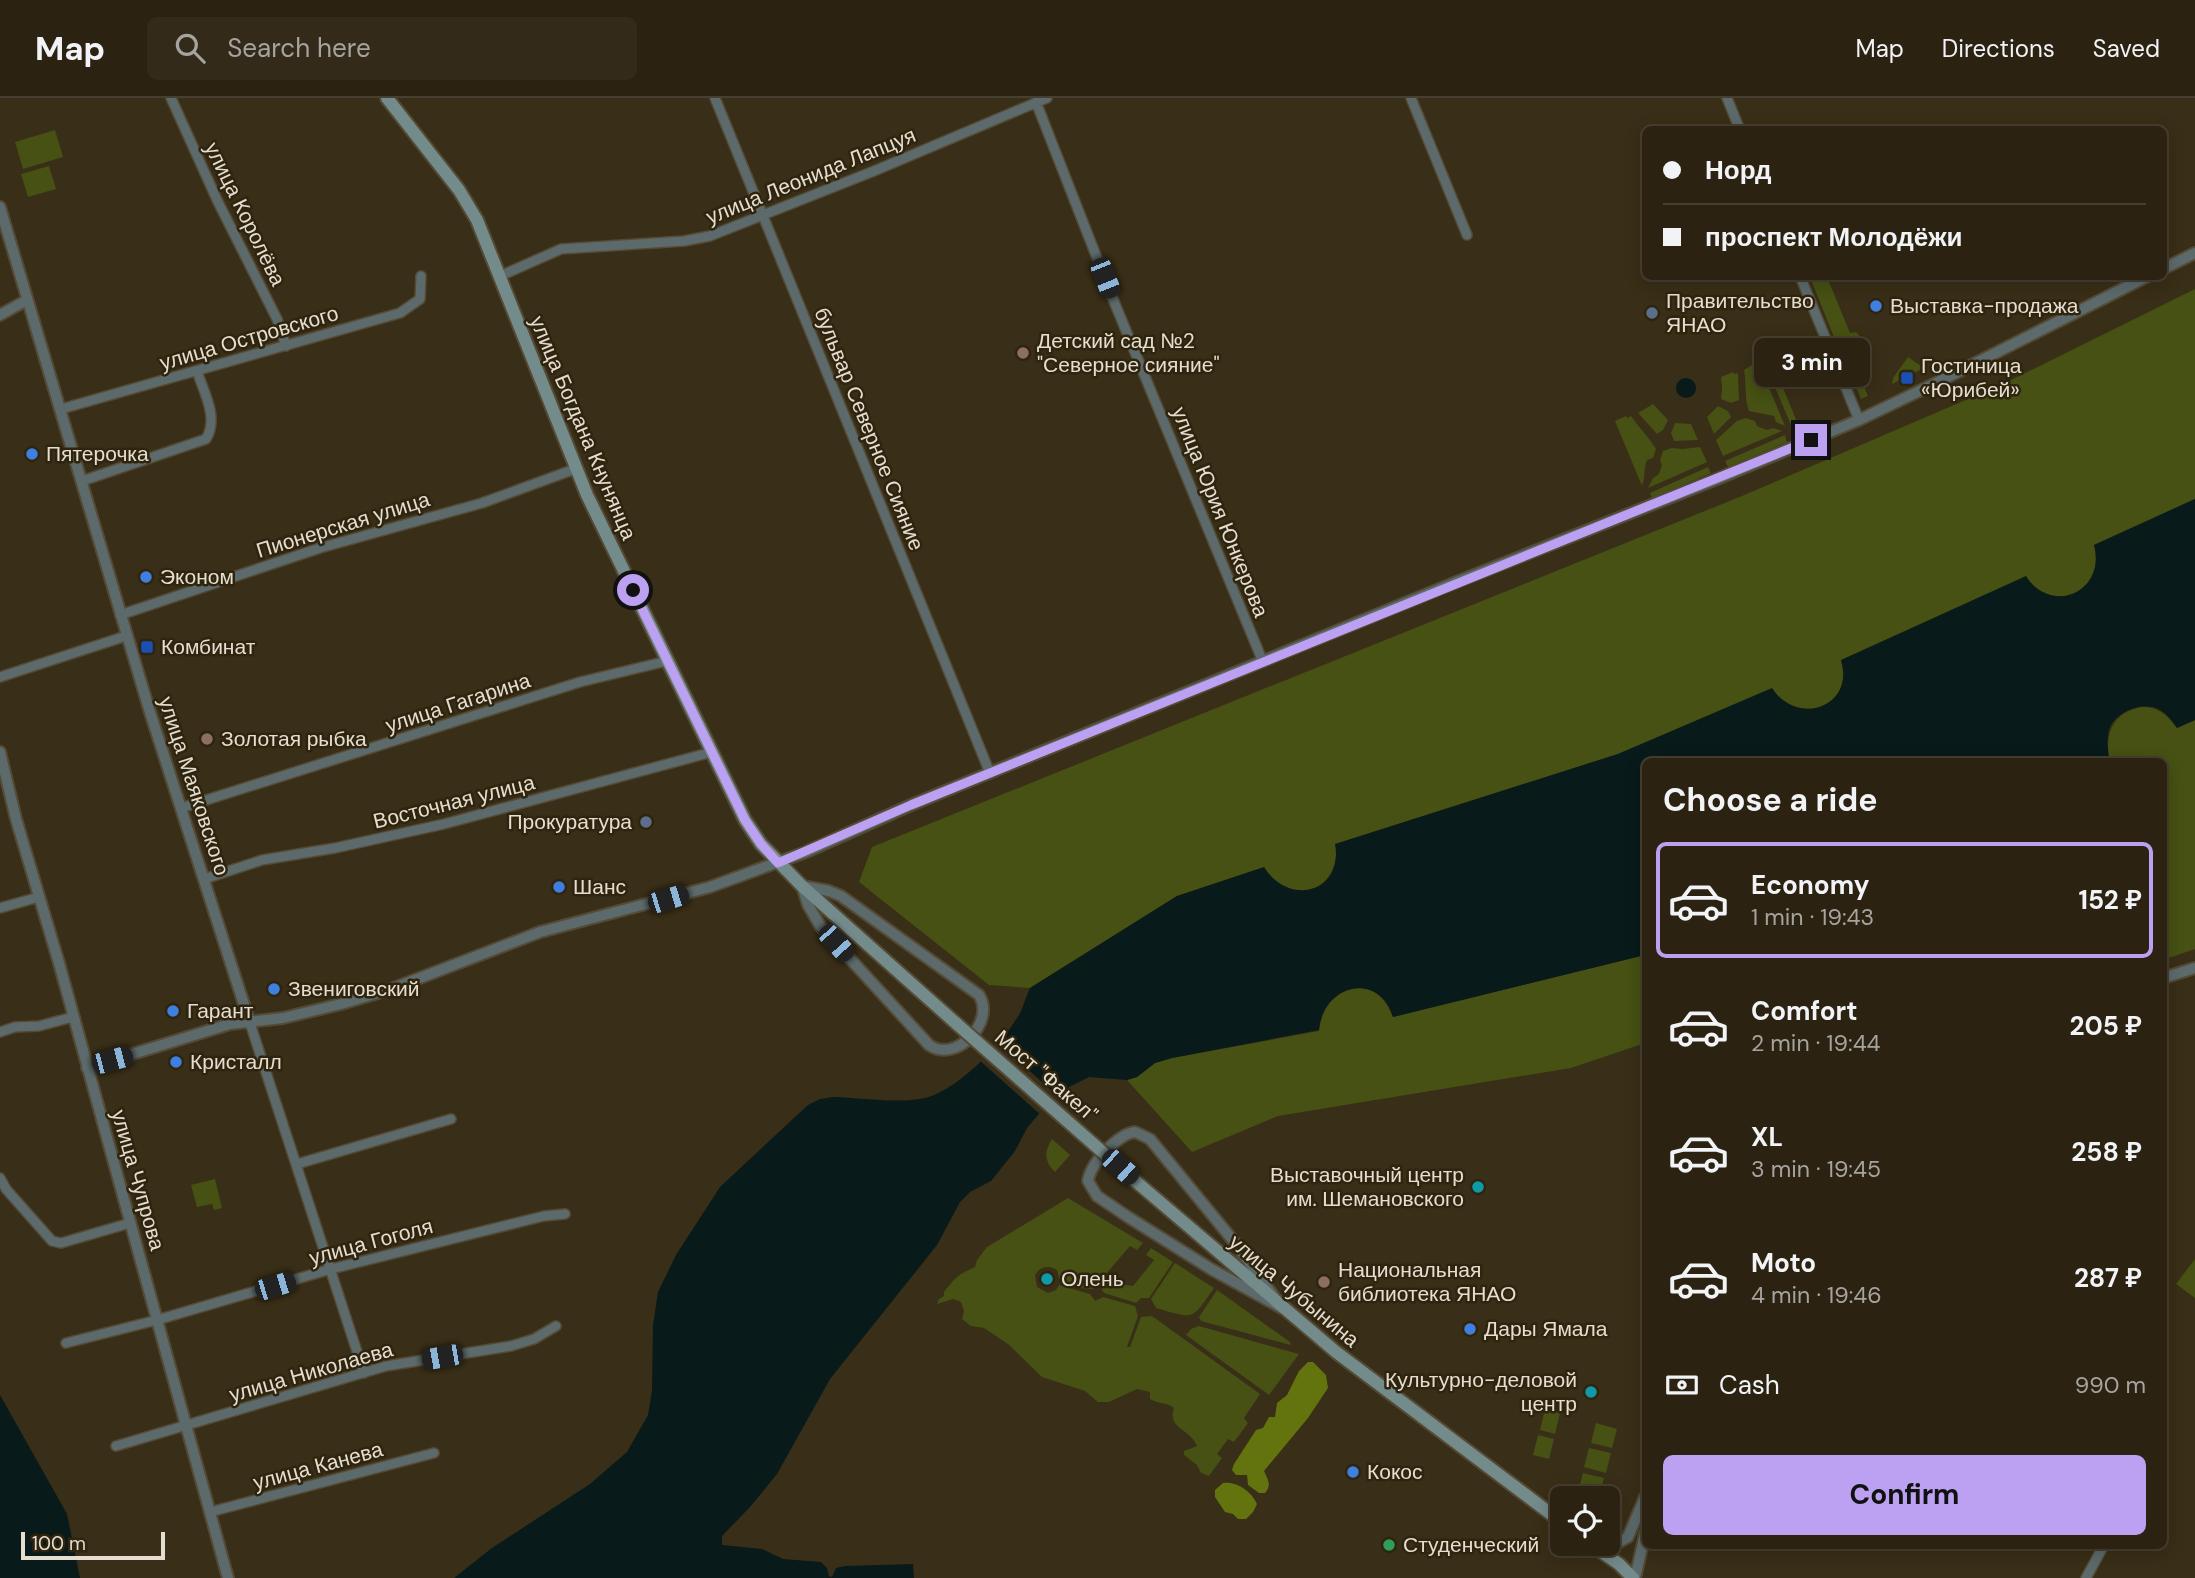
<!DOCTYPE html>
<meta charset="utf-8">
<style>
:root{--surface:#2b2211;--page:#332a1a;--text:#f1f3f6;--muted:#a6a49f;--line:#473f31;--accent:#bca0f2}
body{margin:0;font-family:"DM Sans",sans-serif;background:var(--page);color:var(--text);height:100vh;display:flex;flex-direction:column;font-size:26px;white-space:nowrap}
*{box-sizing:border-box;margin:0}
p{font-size:23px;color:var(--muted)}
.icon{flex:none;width:38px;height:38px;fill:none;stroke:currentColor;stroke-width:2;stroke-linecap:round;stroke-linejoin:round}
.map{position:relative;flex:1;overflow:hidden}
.panel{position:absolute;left:1642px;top:660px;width:525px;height:791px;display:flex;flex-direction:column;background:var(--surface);border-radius:10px;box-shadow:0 4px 18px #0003,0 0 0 2px var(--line)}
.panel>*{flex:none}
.banner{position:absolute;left:1642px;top:28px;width:525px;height:154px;border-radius:10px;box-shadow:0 4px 18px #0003,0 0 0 2px var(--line);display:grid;align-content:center;height:154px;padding:0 21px;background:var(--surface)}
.buttons{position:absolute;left:1550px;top:1388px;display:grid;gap:14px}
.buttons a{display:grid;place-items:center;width:70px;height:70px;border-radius:10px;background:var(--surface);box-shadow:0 4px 18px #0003,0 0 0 2px var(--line);font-size:35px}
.scale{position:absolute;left:21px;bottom:18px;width:144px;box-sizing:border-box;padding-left:7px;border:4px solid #e4ddd0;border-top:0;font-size:19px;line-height:24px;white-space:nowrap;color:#e4ddd0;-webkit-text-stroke:5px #2f240d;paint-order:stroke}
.end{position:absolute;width:32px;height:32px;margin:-16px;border:9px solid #bca0f2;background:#111;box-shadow:0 0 0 4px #111}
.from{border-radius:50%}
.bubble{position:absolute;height:49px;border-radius:10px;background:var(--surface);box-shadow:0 4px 18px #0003,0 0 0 2px var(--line);font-size:23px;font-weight:700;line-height:49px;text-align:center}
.car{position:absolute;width:21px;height:42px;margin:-21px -10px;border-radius:9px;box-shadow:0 0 5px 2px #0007;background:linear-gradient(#222 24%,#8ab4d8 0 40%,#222 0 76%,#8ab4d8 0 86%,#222 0)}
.banner b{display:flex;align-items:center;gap:24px;height:66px;font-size:26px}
.banner b+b{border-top:2px solid var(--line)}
.banner i{width:18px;height:18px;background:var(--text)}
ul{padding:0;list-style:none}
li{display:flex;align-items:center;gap:21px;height:116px;margin:0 14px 10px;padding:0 7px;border:4px solid transparent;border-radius:10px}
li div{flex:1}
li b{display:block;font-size:26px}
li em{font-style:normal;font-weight:700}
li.active{border-color:var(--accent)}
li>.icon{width:63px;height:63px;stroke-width:1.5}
h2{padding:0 21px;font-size:32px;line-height:84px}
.pay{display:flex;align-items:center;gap:18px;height:77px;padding:0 21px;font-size:26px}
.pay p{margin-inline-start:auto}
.primary-button{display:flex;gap:14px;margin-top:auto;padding:14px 21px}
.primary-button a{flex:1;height:80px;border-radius:10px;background:var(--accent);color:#111;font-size:28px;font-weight:700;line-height:80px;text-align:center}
header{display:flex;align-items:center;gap:42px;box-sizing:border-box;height:98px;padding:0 35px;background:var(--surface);border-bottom:2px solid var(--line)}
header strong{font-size:33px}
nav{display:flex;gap:38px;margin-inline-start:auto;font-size:24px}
.search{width:490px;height:63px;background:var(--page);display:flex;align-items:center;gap:18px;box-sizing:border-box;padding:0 24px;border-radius:10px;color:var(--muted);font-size:26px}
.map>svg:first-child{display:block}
.green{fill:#465113}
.forest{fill:#63730d}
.water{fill:#081a1a}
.pier{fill:#392e17}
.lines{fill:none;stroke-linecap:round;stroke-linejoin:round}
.minor-casing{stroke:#544a35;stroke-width:12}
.tertiary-casing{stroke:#544a35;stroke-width:14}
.secondary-casing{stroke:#544a35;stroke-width:16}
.minor{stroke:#5c6a6b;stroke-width:9}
.tertiary{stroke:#5c6a6b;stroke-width:10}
.secondary{stroke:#748b8c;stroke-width:12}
.secondary-bridge-casing{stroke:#544a35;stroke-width:16;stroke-linecap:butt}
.secondary-bridge{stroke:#748b8c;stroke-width:12}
.route{stroke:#bca0f2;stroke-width:9}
.shop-dot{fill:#3f7fe0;stroke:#2f240d;stroke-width:2.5}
.service-dot{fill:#5c6f8a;stroke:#2f240d;stroke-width:2.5}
.education-dot{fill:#8d6e63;stroke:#2f240d;stroke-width:2.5}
.transit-dot{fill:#1a4fb4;stroke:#2f240d;stroke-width:2.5}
.culture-dot{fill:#0f9aa8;stroke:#2f240d;stroke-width:2.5}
.leisure-dot{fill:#2e9e5b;stroke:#2f240d;stroke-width:2.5}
.labels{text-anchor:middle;stroke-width:5;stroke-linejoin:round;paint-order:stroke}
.street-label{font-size:21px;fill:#e4ddd0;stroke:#2f240d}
.poi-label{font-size:21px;fill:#e4ddd0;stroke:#2f240d;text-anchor:start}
</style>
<header>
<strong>Map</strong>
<div class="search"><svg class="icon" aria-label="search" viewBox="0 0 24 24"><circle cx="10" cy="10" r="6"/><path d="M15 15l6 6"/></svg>Search here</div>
<nav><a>Map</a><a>Directions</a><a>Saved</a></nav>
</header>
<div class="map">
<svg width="2195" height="1480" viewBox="0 0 2195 1480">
<rect width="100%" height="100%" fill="#392e17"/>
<!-- green -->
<path class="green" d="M55 32 63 59 23 71 15 44Z
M49 68 56 91 28 99 21 76Z
M1810 179H1827L1850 235 1856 234 1859 237V243L1856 248 1844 251 1837 247Z
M2195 191V401L2094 447C2105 490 2061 516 2030 484L1841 563C1854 610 1800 628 1772 591L1618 656 1336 746C1340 795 1290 810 1264 770L1177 798 1030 890 989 887 859 784 872 749 1742 398 2003 286Z
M1770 258 1797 324 1791 327 1763 261Z
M1851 258 1868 298 1861 301 1847 267V261Z
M1908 259 1924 270 1892 286 1893 280Z
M1758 263 1785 328 1776 324 1774 318 1749 313C1744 300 1747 287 1744 272Z
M1733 274 1734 276 1738 275 1739 302 1731 305 1721 301 1722 290 1721 279Z
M1653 306 1668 322 1663 332 1657 336 1638 315Z
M1718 308 1728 313 1731 319 1714 336 1707 319Z
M1626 318 1627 320 1631 318C1639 330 1649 339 1656 351L1653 360 1647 362C1643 372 1646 377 1642 388L1615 323Z
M1746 320 1755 323 1757 328 1767 332 1773 330 1782 333 1723 358 1716 342 1737 323Z
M1675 325 1691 326 1698 342 1674 343 1671 335Z
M1785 337 1787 344 1728 369 1725 363Z
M1700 349 1707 364 1648 390 1653 380 1659 376 1662 367 1660 362 1663 353 1672 350 1683 351Z
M1708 369 1711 375 1652 400 1650 395Z
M2142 609C2159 609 2167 617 2177 630L2195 622V851L2163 862V663H2104L2109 661C2105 635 2113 614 2142 609Z
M1645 857V945L1571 970 1278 1018 1192 1054 1127 982 1137 979 1155 965 1172 960 1319 933C1325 885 1376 872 1393 919Z
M1052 1041 1070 1057 1055 1074C1044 1063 1044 1054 1052 1041Z
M215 1081 222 1110 214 1112 212 1106 197 1109 191 1087Z
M1068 1100 1143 1145 1137 1152 1130 1148 1100 1183 1104 1184C1094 1198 1075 1187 1060 1183L1057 1172C1049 1167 1040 1168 1035 1177L1037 1189 1048 1195 1056 1192 1059 1187 1090 1196 1095 1203 1103 1199 1135 1208 1138 1218 1127 1249H1130L1141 1219 1152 1218 1260 1296 1244 1320 1248 1325 1234 1344 1228 1341 1217 1356 1222 1360 1209 1378 1201 1375 1197 1367 1184 1357V1353L1197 1348C1190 1330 1167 1331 1174 1310 1167 1304 1158 1306 1150 1301V1294L1137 1291 1109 1304H1098L1085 1293 1042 1279 1008 1246 984 1230 971 1228 962 1221 964 1213 961 1204 953 1201 937 1206 939 1201 944 1198V1194C957 1178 956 1178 975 1169L977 1162 987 1149Z
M1151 1150 1173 1164 1149 1200H1141L1136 1205 1104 1195 1101 1190 1105 1184 1133 1188 1154 1162 1146 1157Z
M2195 1161V1200L2176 1186Z
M1175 1165 1214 1190C1191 1223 1195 1221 1156 1210L1151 1201Z
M1217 1192 1290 1244 1291 1247 1201 1223 1199 1219Z
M1199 1228 1299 1256 1269 1297 1186 1237 1191 1231Z
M1545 1311 1560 1315 1555 1336 1540 1332Z
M1596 1325 1617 1331 1612 1350 1591 1345Z
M1538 1337 1554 1341 1549 1361 1533 1357Z
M1589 1350 1611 1355 1606 1375 1584 1369Z
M1583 1375 1604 1380 1599 1399 1578 1394Z"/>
<!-- forest -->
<path class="forest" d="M1308 1264H1313L1326 1277 1328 1290 1308 1320 1264 1373C1268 1382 1272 1387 1265 1395H1259L1248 1387 1247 1377H1236L1232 1372 1234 1366 1256 1332 1263 1330 1269 1319H1275L1277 1305 1287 1297 1299 1273Z
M1223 1385C1237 1383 1252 1394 1257 1406L1253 1414 1246 1421H1238L1233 1416 1225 1414 1215 1399V1392Z"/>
<!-- water -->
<path class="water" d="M1676 290a10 10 0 1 1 20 0a10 10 0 1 1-20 0Z
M2195 401V622L2177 630C2171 622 2167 615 2158 611 2142 604 2118 613 2110 629 2106 639 2108 651 2109 661L2104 663H1645V857L1393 919C1379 872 1322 887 1319 932L1172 960 1155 965 1137 979 1127 982 1089 979 1069 989 1038 1017 1027 1030 1015 1053 991 1083 970 1094 960 1104 937 1147 830 1281 777 1376 750 1409 722 1438V1447L762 1451 783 1461 821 1464 827 1470 829 1478 832 1479 836 1470 845 1468 913 1466 914 1480H454L492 1450 590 1386 627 1354 648 1317 652 1293 653 1227 658 1194 676 1157 720 1089 808 1007 820 1001 833 999C861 1000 892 1005 920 1001 955 996 1003 945 1020 915 1024 907 1026 898 1030 890L1177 798 1264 769C1289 809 1344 795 1335 746L1618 656 1772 590C1797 630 1856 608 1841 562L2026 478C2050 518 2107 494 2094 447Z
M0 1297 67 1416 80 1480H0Z"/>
<!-- pier -->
<path class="pier" d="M995 942 1061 1001 1042 1018 978 961Z"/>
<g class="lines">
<!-- minor casing -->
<g class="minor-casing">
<path id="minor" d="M171 0 218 104 277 221 286 248
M715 0 990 675
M1411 0 1467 137
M1727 0 1740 32
M1036 4 1115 206 1263 564
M500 178 561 151 684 143 710 138 874 73 1047 0
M1800 178 1859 322
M61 311 400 215 420 201 421 178
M82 383 206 341C219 320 204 295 197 273
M120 517 320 450 482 405 575 371
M0 579 126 538
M181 710 580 584 667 563
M204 781 262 762 335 750 444 726 712 654
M0 810 39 799
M249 922 364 1275
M0 934 15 929 39 928 73 919
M297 1066 451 1021
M0 1080 6 1091 52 1143 61 1145 130 1125
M66 1245 157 1222 331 1171 544 1118 565 1116
M116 1348 386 1268 511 1248 534 1241 556 1228
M210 1414 434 1355
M2086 1480 2104 1447"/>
</g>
<!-- tertiary casing -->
<g class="tertiary-casing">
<path id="tertiary" d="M0 109 149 611 249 922
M2163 171 2195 155
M0 217 27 202
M0 654 16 721 59 865 228 1480
M802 788 829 793 841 798 979 897C996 924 956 966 929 947L821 829 808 807Z
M2163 880 2195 870
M87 970 230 926 283 920 341 906 391 891 540 834 710 789 806 754 911 707 1459 483 1717 381 1859 322 1934 286 2148 178
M1135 1034 1150 1041 1236 1146 1282 1210 1211 1171 1128 1119 1097 1098 1088 1083C1090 1066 1118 1036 1135 1034Z
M1602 1454 1628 1439 1645 1399
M1635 1480 1645 1436"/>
</g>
<!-- secondary casing -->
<g class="secondary-casing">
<path id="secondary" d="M387 0 459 92 477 122 587 397 745 722 761 746 802 788 958 927
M1140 1087 1336 1254 1563 1425
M1590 1446 1619 1466 1633 1480"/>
</g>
<!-- minor -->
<use href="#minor" class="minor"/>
<!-- tertiary -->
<use href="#tertiary" class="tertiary"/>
<!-- secondary -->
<use href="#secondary" class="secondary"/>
<!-- secondary-bridge casing -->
<g class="secondary-bridge-casing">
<path id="secondary-bridge" d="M958 927 1140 1087"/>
</g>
<!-- secondary-bridge -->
<use href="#secondary-bridge" class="secondary-bridge"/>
</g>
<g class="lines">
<!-- route -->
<path class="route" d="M633 492 745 722 761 746 778 765 911 707 1811 342"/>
</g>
<!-- markers -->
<g class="shop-dot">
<circle cx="1876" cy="208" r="7"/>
<circle cx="32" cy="356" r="7"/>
<circle cx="146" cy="479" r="7"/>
<circle cx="559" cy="789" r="7"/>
<circle cx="274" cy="891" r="7"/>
<circle cx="173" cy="913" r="7"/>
<circle cx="176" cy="964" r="7"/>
<circle cx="1470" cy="1231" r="7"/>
<circle cx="1353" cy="1374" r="7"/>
</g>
<g class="service-dot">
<circle cx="1652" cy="215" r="7"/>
<circle cx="646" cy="724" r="7"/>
</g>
<g class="education-dot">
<circle cx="1023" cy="255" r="7"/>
<circle cx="207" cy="641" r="7"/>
<circle cx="1324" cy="1184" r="7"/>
</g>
<g class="transit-dot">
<rect x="1900" y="273" width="14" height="14" rx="3.5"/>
<rect x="140" y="542" width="14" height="14" rx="3.5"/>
</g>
<g class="culture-dot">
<circle cx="1478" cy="1089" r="7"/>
<circle cx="1047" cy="1181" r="7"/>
<circle cx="1591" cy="1294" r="7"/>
</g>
<circle class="leisure-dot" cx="1389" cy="1447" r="7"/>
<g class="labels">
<!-- street labels -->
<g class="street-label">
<text transform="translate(811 78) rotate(-22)" y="7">улица Леонида Лапцуя</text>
<text transform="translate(245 116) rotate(64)" y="7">улица Королёва</text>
<text transform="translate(249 240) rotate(-16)" y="7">улица Островского</text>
<text transform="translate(583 330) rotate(67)" y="7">улица Богдана Кнунянца</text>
<text transform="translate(869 331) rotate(68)" y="7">бульвар Северное Сияние</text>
<text transform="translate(1220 414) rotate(68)" y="7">улица Юрия Юнкерова</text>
<text transform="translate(343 427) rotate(-17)" y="7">Пионерская улица</text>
<text transform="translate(458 605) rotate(-18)" y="7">улица Гагарина</text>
<text transform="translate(194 688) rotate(72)" y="7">улица Маяковского</text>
<text transform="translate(454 704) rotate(-14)" y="7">Восточная улица</text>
<text transform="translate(1046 978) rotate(41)" y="7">Мост "Факел"</text>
<text transform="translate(138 1082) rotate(74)" y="7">улица Чупрова</text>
<text transform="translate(371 1144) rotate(-15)" y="7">улица Гоголя</text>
<text transform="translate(1294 1193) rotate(40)" y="7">улица Чубынина</text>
<text transform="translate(311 1274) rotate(-16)" y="7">улица Николаева</text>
<text transform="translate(318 1368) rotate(-15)" y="7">улица Канева</text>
</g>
<!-- poi labels -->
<g class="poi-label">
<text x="1666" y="210">Правительство<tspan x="1666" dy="24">ЯНАО</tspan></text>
<text x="1890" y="215">Выставка-продажа</text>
<text x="1037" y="250">Детский сад №2<tspan x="1037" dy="24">"Северное сияние"</tspan></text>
<text x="1921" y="275">Гостиница<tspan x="1921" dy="24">«Юрибей»</tspan></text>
<text x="46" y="363">Пятерочка</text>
<text x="160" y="486">Эконом</text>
<text x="161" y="556">Комбинат</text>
<text x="221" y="648">Золотая рыбка</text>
<text x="632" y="731" text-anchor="end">Прокуратура</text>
<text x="573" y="796">Шанс</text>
<text x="288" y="898">Звениговский</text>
<text x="187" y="920">Гарант</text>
<text x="190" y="971">Кристалл</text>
<text x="1464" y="1084" text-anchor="end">Выставочный центр<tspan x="1464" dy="24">им. Шемановского</tspan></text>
<text x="1338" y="1179">Национальная<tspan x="1338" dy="24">библиотека ЯНАО</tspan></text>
<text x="1061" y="1188">Олень</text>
<text x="1484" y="1238">Дары Ямала</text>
<text x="1577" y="1289" text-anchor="end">Культурно-деловой<tspan x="1577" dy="24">центр</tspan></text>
<text x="1367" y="1381">Кокос</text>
<text x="1403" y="1454">Студенческий</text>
</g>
</g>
</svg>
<div class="buttons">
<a><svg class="icon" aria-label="locate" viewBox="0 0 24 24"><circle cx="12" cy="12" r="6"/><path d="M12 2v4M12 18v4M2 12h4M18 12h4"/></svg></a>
</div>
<div class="scale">100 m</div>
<i class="end from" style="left:633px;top:492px"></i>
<i class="end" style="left:1811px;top:342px"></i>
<div class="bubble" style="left:1754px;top:240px;width:116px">3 min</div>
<i class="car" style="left:1105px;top:180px;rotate:158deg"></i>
<i class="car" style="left:668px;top:801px;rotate:73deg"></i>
<i class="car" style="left:836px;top:845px;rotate:138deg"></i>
<i class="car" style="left:112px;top:962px;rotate:75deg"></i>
<i class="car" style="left:1120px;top:1069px;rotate:132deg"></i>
<i class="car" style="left:275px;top:1188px;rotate:73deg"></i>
<i class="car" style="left:442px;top:1259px;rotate:260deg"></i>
<div class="banner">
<b><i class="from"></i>Норд</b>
<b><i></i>проспект Молодёжи</b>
</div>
<section class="panel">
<h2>Choose a ride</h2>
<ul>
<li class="active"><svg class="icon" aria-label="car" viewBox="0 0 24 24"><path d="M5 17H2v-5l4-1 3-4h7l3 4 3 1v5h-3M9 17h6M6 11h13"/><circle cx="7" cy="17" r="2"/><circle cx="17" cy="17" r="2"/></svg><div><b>Economy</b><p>1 min · 19:43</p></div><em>152 ₽</em></li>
<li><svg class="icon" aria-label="car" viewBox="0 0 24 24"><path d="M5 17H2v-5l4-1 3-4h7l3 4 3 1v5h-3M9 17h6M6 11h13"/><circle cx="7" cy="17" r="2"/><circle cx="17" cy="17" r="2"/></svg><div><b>Comfort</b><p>2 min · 19:44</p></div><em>205 ₽</em></li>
<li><svg class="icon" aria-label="car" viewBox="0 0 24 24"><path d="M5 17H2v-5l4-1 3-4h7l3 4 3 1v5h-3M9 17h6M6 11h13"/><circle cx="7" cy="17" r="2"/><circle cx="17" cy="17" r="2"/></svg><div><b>XL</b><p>3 min · 19:45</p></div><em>258 ₽</em></li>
<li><svg class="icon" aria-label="car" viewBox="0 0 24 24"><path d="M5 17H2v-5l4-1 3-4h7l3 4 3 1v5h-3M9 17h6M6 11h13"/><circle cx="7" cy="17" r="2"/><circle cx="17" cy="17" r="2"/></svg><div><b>Moto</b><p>4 min · 19:46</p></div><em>287 ₽</em></li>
</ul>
<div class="pay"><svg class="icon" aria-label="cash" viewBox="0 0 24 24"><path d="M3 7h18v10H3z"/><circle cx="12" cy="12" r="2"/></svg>Cash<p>990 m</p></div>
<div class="primary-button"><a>Confirm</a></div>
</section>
</div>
